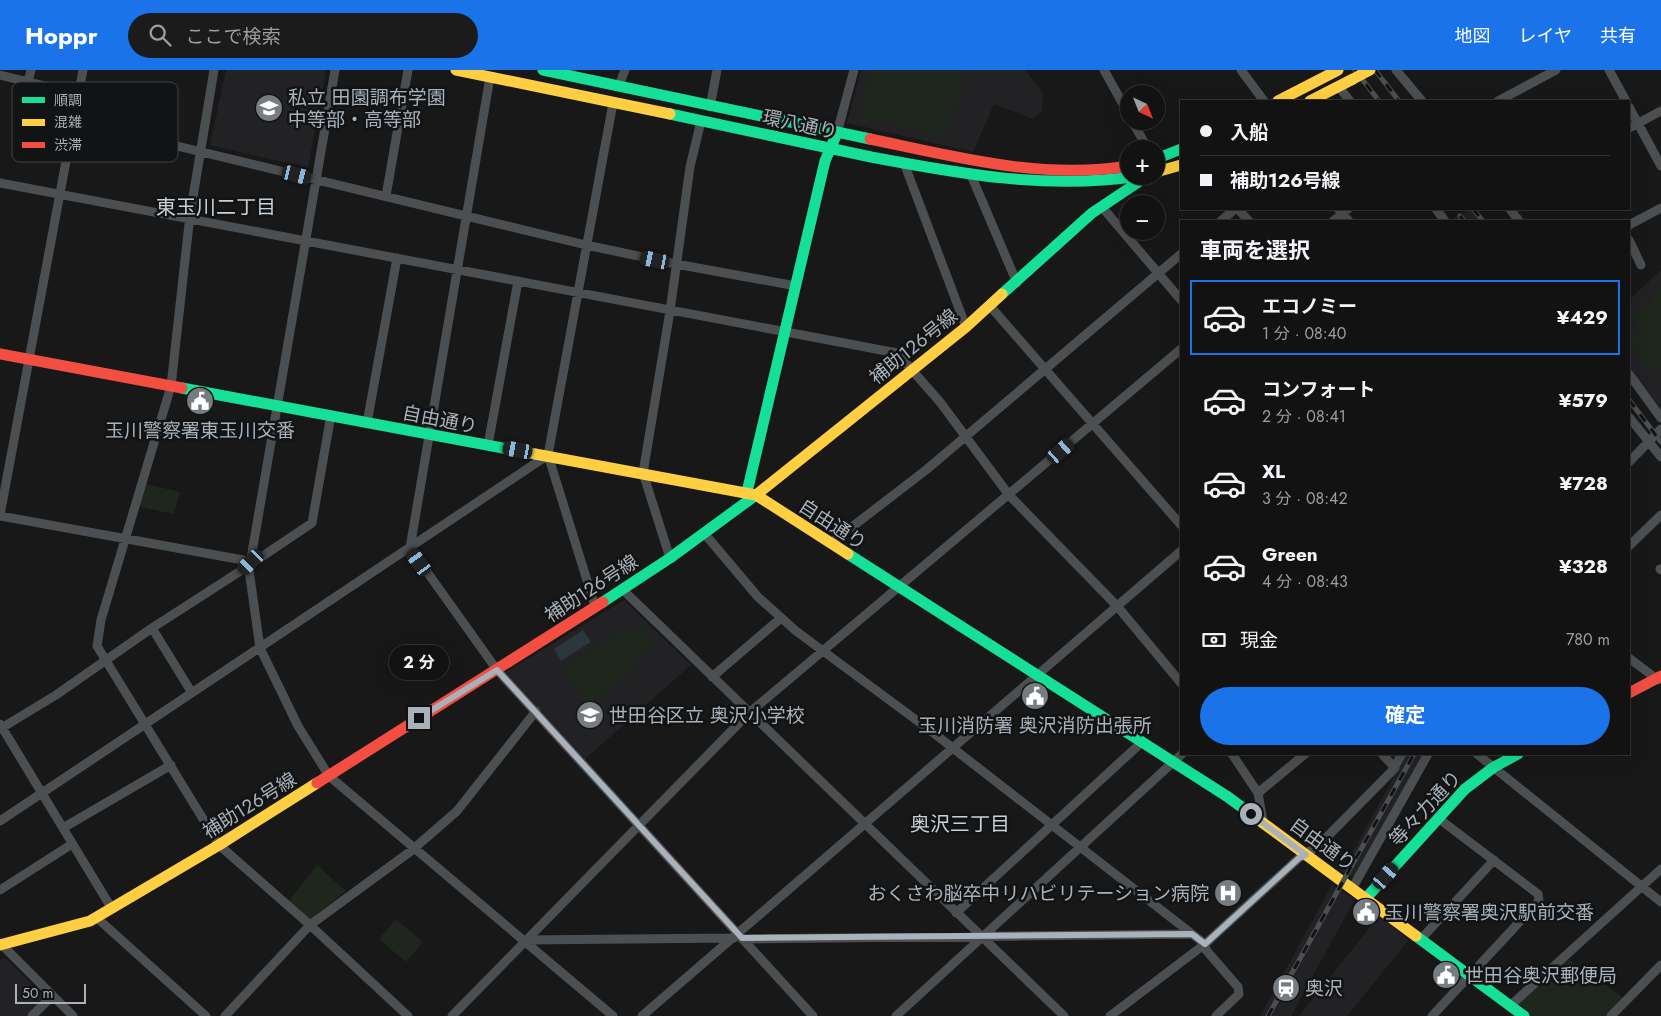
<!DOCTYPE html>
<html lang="ja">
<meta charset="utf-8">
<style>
:root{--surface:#121212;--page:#1b1b1b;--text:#f1f3f6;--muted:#9c9e9f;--line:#313232;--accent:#1a73e8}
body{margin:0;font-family:Jost,"Noto Sans JP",sans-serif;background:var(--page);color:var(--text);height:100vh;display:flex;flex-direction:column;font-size:19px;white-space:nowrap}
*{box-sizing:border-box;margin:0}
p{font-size:16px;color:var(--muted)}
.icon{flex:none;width:28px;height:28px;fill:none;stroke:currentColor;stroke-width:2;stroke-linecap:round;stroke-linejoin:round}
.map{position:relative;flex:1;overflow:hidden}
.sheet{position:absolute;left:1180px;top:150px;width:450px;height:535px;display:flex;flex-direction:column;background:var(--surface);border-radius:0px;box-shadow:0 5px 20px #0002,0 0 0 1px var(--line)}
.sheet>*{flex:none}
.guide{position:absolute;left:1180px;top:30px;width:450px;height:110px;border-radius:0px;box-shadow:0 5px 20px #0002,0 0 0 1px var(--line);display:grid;align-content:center;height:110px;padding:0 20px;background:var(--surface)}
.needle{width:32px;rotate:137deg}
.buttons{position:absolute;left:1120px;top:15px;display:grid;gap:10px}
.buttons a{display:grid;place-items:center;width:45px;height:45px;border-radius:50%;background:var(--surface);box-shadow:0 5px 20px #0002,0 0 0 1px var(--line);font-size:25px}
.scale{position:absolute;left:15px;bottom:12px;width:71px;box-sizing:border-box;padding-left:5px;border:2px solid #a9b2ba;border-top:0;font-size:14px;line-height:18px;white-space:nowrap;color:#a9b2ba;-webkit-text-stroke:4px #121314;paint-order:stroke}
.end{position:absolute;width:22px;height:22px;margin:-11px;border:6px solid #a9b2ba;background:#111;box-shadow:0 0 0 2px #111}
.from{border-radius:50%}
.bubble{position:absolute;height:35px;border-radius:18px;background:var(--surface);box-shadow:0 5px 20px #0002,0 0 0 1px var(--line);font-size:16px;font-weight:700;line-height:35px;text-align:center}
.car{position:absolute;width:15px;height:30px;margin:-15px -8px;border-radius:6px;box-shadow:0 0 4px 1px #0007;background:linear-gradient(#222 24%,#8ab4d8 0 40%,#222 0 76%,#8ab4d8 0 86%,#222 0)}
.guide b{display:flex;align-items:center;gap:18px;height:48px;font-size:19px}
.guide b+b{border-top:1px solid var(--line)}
.guide i{width:12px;height:12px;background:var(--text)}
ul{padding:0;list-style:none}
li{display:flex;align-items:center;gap:15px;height:75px;margin:0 10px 8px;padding:0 10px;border:2px solid transparent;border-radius:0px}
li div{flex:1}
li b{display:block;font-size:19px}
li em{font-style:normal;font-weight:700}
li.current{border-color:var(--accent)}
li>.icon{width:45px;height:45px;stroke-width:1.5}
h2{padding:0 20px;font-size:22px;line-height:60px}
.pay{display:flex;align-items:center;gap:12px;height:55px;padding:0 20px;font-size:19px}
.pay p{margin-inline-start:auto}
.primary-button{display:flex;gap:10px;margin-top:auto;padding:10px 20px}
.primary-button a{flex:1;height:58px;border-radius:30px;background:var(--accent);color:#fff;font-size:20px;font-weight:700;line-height:58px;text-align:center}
header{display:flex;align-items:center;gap:30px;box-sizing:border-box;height:70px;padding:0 25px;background:var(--accent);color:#fff}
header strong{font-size:24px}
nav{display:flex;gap:28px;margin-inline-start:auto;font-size:18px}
.search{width:350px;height:45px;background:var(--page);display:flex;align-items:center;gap:12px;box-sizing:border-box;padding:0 18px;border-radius:28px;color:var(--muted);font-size:19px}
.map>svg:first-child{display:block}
.built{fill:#222224}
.green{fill:#1e261e}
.water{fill:#2b373b}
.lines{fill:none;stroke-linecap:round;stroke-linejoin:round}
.street{stroke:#4c4f51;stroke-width:9}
.fast{stroke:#16e098;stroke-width:11}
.slow{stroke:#ffcf43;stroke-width:11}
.jam{stroke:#f24e42;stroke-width:11}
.rail-casing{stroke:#4c4f51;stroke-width:5}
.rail{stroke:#121314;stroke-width:3;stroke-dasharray:9;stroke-linecap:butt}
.slow-bridge{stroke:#ffcf43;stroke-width:11}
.route{stroke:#a9b2ba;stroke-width:6}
.labels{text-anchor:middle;stroke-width:5;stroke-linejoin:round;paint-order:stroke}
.poi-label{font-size:19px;fill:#a9b2ba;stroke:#121314;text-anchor:start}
.street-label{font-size:19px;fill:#a9b2ba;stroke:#121314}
.neighbourhood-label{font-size:20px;fill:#cad0d5;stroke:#121314}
.key{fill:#121314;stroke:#3f4346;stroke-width:1}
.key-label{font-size:14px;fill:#a9b2ba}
</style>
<header>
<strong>Hoppr</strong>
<div class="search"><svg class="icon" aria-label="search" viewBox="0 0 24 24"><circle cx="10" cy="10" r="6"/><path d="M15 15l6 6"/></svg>ここで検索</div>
<nav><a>地図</a><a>レイヤ</a><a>共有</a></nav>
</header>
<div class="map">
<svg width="1661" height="946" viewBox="0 0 1661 946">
<rect width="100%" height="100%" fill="#181818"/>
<!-- built -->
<path class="built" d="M226 0H326L308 98 210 75Z
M861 0H1025L1043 23 1042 41 1033 49 994 34 973 82 847 53Z
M1471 139 1480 151H1450L1470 139Z
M1661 200V340L1629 296V230Z
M624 530 691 595 585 689 506 602Z
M1406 684H1426L1355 809 1342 802Z
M1332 815 1355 829 1291 946H1260Z
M1379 846 1409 870 1347 946H1299Z
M5 888 44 926V929L26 946H0V889Z"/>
<!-- green -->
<path class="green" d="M870 0H958L967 8 945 67 858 47Z
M1661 216V297L1655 305 1629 274V269L1638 257 1632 248 1643 239Z
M143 413 180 422 174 444 136 436Z
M641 555 655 573 638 588 641 592 590 635 560 599 623 558 628 564Z
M317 795 346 821 310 849 289 831Z
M396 849 423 872 406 892 379 869Z
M1568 889 1624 928 1606 946H1529L1516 936Z"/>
<!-- water -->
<path class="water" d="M583 560 591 572 561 591 554 579Z"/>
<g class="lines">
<!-- street -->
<path class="street" d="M214 0 190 145 171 316 101 550 97 576 219 775 310 855 408 946
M335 0 249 500 260 578 298 656 329 706 613 946
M1104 0 1129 45
M1241 0 1264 31
M1396 0 1422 31
M1609 0 1626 31
M0 5 78 24
M490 7 410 478 497 600 813 946
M28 12 31 0
M619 15 625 0
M1338 16 1350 31
M1498 31 1556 0
M710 37 717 0
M1629 37 1661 96
M73 50 122 58 177 76 586 175 676 194 796 216
M1132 51 1148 79
M1629 58 1661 41
M837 63 854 0
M904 93 966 257
M971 105 1017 213
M0 113 897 283 940 332 1009 425 1117 536 1181 613
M386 126 408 0
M1102 137 1181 230
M1238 139 1249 151
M1338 139 1349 151
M1436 139 1445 151
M1510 139 1519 151
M1221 151 1235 139
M1333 151 1348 139
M1629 155 1661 138
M1629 170 1641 195
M990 236 1181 455
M1629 304 1661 348
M1629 347 1661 387
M367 353 397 188
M488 375 518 211
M1629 392 1661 359
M0 445 83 0
M0 446 254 492 312 453 331 345
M704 463 758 527 796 561 927 658 1205 874 1206 880 1238 917 1239 924 1216 946
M831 473 926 400 1181 184
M1629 476 1661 445
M670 488 643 403 670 241 690 97 701 51
M1660 499 1661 500
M622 519 1064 946
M595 536 548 385 613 33
M152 558 192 623
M1629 588 1658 610
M712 607 781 548
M0 654 112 839
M0 659 56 625 152 558 242 500 251 492
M1232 684 1258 723 1263 752
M1382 684 1395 698
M1477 684 1661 832
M1258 723 1305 684
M0 751 548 385
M63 758 171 695
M1353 817 1428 684
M0 820 72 774
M956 843 1142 672
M97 848 206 946
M742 869 1192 864
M1421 869 1494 790
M524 870 734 868
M2 875 73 946
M1511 935 1661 799
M32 946 52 926
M225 946 310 855 411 781 457 741 536 641
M452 946 749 643 1181 279
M642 946 1181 481
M896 946 1182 684
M1110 946 1205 874 1299 788 1319 775 1392 701 1402 684
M1432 946 1539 831 1538 824 1438 748
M1611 946 1661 895"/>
<!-- fast -->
<path class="fast" d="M543 0 870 69
M670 44C737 58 804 73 871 87 961 104 1048 120 1139 106
M1156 89 1181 79
M1002 224 1092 143 1146 107
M182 318 535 384
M747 422 825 91 837 63
M848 484 1228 727 1263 753
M603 532 670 488 756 425
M1367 827 1465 719 1494 697 1518 684
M1416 866 1524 946"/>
<!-- slow -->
<path class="slow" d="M456 0 670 44
M1278 31 1338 0
M1310 31 1353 9
M1156 102 1181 95
M535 384 756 425 848 484
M756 425 966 257 1002 224
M1263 753 1416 866
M0 875 90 851 219 775 317 713"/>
<!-- jam -->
<path class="jam" d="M870 69C956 87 1041 110 1129 96
M0 284 182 318
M1629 623 1661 606
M317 713 603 532"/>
<!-- rail casing -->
<g class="rail-casing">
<path id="rail" d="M1355 0 1379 31
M1375 0 1399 31
M1473 139 1483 151
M1460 146 1464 151
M1629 330 1661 372
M1268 946 1414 684"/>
</g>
<!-- rail -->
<use href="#rail" class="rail"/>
<!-- slow-bridge -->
<path class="slow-bridge" d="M1353 9 1370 0"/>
</g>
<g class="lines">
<!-- route -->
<path class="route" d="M419 648 497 600 742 868 1192 864 1205 874 1299 788 1306 785 1251 744"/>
</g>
<!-- icons -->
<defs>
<g id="school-disc" transform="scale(1.4375)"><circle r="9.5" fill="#767c81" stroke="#121314"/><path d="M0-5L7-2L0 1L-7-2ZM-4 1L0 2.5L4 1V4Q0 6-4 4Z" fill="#fff"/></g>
<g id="civic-disc" transform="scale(1.4375)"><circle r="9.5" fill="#767c81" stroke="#121314"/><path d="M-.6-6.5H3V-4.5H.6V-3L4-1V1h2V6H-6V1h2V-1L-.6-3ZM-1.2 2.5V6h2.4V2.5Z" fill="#fff"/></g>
<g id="hospital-disc" transform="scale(1.4375)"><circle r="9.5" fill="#767c81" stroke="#121314"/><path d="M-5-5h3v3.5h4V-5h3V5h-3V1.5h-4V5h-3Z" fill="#fff"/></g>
<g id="station-disc" transform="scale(1.4375)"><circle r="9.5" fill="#767c81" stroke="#121314"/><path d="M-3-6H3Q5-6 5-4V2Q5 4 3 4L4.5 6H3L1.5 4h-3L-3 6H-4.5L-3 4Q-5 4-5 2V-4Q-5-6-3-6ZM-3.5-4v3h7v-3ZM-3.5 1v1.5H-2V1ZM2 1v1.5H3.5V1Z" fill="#fff"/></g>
</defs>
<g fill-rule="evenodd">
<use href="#school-disc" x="269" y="38"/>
<use href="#civic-disc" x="200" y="331"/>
<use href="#civic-disc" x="1035" y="626"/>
<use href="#school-disc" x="590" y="645"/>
<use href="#hospital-disc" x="1228" y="823"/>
<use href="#civic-disc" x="1366" y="842"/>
<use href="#civic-disc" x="1446" y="905"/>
<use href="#station-disc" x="1286" y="918"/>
</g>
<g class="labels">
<!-- poi labels -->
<g class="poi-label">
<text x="288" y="34">私立 田園調布学園<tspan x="288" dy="22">中等部・高等部</tspan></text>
<text x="200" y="367" text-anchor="middle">玉川警察署東玉川交番</text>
<text x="609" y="652">世田谷区立 奥沢小学校</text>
<text x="1035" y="662" text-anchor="middle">玉川消防署 奥沢消防出張所</text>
<text x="1209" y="830" text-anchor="end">おくさわ脳卒中リハビリテーション病院</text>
<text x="1385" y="849">玉川警察署奥沢駅前交番</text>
<text x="1465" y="912">世田谷奥沢郵便局</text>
<text x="1305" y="925">奥沢</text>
</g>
<!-- street labels -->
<g class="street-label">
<text transform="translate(800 54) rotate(12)" y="7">環八通り</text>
<text transform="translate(913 276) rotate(-39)" y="7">補助126号線</text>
<text transform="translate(440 349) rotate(11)" y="7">自由通り</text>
<text transform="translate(833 454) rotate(33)" y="7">自由通り</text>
<text transform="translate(591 518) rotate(-33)" y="7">補助126号線</text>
<text transform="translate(249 735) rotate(-32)" y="7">補助126号線</text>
<text transform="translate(1425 738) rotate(-47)" y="7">等々力通り</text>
<text transform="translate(1323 774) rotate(36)" y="7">自由通り</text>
</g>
<!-- neighbourhood labels -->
<g class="neighbourhood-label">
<text x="216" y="144">東玉川二丁目</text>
<text x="960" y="761">奥沢三丁目</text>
</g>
</g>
<!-- legend -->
<rect x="12" y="12" width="166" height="80" rx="8" class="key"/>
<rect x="22" y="27" width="23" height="6" fill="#16e098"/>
<rect x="22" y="49" width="23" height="7" fill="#ffcf43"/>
<rect x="22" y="72" width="23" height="6" fill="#f24e42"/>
<g class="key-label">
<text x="54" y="35">順調</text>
<text x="54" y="57">混雑</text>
<text x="54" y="80">渋滞</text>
</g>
</svg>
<div class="buttons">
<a><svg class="needle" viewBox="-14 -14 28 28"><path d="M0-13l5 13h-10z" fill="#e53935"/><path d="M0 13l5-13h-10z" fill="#9c9e9f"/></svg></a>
<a>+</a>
<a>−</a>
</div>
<div class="scale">50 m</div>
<i class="end from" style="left:1251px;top:744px"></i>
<i class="end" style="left:419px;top:648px"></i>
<div class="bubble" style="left:389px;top:575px;width:60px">2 分</div>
<i class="car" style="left:297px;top:105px;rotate:104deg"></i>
<i class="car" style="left:655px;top:190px;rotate:282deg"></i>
<i class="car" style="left:518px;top:380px;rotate:280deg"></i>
<i class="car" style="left:1061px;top:381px;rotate:49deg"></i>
<i class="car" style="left:251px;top:492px;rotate:226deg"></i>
<i class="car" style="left:419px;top:492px;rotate:324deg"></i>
<i class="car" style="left:1386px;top:806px;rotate:41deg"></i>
<div class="guide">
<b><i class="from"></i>入船</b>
<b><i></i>補助126号線</b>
</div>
<section class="sheet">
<h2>車両を選択</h2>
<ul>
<li class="current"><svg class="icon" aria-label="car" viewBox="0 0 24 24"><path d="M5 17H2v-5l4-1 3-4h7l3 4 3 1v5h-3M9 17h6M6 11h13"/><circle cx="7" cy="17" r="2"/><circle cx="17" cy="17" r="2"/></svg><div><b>エコノミー</b><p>1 分 · 08:40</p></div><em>¥429</em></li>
<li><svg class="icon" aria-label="car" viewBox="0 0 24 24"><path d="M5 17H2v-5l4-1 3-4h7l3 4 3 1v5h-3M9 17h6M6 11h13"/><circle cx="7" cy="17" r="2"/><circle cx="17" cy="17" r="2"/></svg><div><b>コンフォート</b><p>2 分 · 08:41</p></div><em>¥579</em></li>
<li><svg class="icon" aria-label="car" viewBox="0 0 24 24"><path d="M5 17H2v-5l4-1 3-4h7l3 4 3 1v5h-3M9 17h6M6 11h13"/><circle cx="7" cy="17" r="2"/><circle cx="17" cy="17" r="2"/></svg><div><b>XL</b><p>3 分 · 08:42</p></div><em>¥728</em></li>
<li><svg class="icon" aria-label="car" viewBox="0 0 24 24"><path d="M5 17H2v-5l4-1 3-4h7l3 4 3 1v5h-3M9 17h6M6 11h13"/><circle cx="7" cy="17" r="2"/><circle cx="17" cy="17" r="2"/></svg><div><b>Green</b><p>4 分 · 08:43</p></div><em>¥328</em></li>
</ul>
<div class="pay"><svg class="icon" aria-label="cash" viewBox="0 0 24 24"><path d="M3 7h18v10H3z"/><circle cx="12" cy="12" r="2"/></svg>現金<p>780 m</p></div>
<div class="primary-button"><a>確定</a></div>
</section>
</div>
